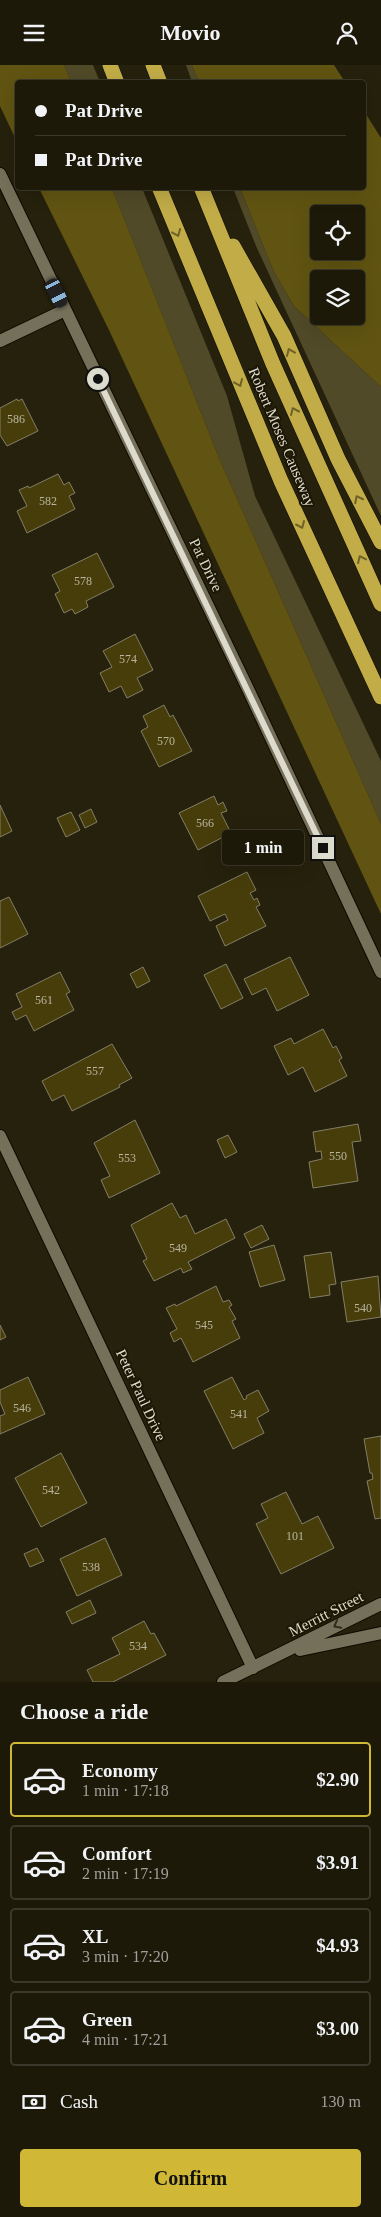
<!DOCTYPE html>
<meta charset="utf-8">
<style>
:root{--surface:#1c1909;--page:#252212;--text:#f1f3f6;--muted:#a0a09c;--line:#3a382a;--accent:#d0b736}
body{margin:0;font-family:Georgia,serif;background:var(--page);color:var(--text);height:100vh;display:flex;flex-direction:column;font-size:19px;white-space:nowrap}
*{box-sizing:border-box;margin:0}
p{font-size:16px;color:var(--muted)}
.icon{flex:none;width:28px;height:28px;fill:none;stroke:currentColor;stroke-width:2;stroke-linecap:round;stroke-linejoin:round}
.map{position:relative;height:1617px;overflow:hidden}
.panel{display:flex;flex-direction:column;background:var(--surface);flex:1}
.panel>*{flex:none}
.guide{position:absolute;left:15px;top:15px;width:351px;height:110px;border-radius:5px;box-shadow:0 5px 20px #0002,0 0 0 1px var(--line);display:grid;align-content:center;height:110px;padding:0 20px;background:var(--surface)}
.controls{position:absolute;left:310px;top:140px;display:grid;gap:10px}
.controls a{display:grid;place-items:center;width:55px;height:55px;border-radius:5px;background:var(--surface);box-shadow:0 5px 20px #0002,0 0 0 1px var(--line);font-size:25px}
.end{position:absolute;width:22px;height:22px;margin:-11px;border:6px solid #dddbce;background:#111;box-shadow:0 0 0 2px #111}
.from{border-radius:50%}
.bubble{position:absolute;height:35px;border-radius:5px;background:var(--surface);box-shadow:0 5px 20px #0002,0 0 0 1px var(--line);font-size:16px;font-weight:800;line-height:35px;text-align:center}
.car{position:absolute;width:15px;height:30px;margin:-15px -8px;border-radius:6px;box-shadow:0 0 4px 1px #0007;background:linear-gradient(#222 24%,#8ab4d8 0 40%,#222 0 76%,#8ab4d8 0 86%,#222 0)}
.guide b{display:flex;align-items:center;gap:18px;height:48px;font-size:19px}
.guide b+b{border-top:1px solid var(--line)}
.guide i{width:12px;height:12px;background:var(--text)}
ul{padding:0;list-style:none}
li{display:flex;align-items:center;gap:15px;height:75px;margin:0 10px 8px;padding:0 10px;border:2px solid var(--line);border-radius:5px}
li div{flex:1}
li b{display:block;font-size:19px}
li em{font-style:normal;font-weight:800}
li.current{border-color:var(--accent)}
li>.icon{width:45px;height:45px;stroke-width:1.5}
h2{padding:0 20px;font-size:22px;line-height:60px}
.pay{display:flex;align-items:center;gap:12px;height:55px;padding:0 20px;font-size:19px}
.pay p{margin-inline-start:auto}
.button{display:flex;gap:10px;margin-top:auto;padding:10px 20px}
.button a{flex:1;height:58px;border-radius:5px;background:var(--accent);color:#111;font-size:20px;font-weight:800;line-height:58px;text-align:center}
header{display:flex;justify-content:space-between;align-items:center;height:65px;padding:0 20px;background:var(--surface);font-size:22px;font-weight:800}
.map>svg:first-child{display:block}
.green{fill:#514a28}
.forest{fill:#615412;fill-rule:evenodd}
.building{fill:#473d0b;stroke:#837e66}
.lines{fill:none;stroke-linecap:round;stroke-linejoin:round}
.minor-casing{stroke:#0e0a00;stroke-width:14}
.highway-casing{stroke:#0e0a00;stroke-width:16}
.minor{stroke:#757059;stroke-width:12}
.highway{stroke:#c1ac47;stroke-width:15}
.oneway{stroke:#6e6226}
.oneway2{stroke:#322d19}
.route{stroke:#dddbce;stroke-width:6}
.labels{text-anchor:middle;stroke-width:4;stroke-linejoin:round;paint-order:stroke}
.number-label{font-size:12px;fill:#b8b49d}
.street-label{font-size:15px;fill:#dddbce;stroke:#1c1704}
</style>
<header><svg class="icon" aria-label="menu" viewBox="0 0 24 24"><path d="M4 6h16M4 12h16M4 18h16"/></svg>Movio<svg class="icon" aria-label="person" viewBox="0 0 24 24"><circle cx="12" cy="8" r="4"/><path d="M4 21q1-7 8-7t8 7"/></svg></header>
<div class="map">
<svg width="381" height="1617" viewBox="0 0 381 1617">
<rect width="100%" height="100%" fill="#25210c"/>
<!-- green -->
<path class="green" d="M64 0H93L100 17H71Z
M186 0H192L199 17H192Z
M112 123H142L227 331 255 431 381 696V759L219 393Z
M233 123H240L274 207 294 241 381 322V451L256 181Z"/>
<!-- forest -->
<path class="forest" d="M0 0H64L71 17 18 18 17 77 0 41Z
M192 0H334L345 17H199Z
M364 46 381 73V322L294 241 274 207 240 123 364 122ZM319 149H356V186H319ZM319 214H356V251H319Z
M39 123H112L219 393 381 759V849L109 265Z"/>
<!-- building -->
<path class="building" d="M17 334 18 336 22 334 38 366 7 381 0 370V343Z
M58 409 64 420 69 417 75 428 69 431 75 444 27 468 17 446 27 441 19 425 28 421 29 423Z
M97 488 114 522 86 536 88 542 75 549 72 544 64 548 55 529 60 526 52 510Z
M135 569 153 605 137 613 143 625 127 633 121 621 109 627 100 608 112 602 103 586Z
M164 640 170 652 173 650 192 686 159 702 141 666 148 662 143 651Z
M214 731 218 740 223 737 227 746 221 748 231 768 198 785 179 748Z
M0 740 12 766 0 772Z
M91 744 97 757 85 763 79 750Z
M71 747 80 765 66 772 57 753Z
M247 807 256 825 250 828 254 835 257 833 260 840 256 842 266 861 225 881 216 861 228 855 225 849 210 856 198 831Z
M9 832 28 869 0 883V836Z
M290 892 309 930 277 946 266 923 252 930 244 914Z
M226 899 243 933 221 944 204 910Z
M143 902 150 916 137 923 130 909Z
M60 907 70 927 66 929 74 945 34 966 26 950 16 955 12 947 22 942 16 929Z
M323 964 333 983 336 981 342 993 339 995 347 1011 315 1027 303 1002 288 1010 274 981 291 973 294 979Z
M112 979 132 1013 119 1020 120 1022 72 1046 64 1030 52 1036 42 1016Z
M135 1055 160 1108 109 1133 101 1115 110 1111 94 1078Z
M358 1059 361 1076 352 1077 358 1116 313 1123 309 1097 322 1094 321 1086 316 1087 313 1067Z
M228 1070 237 1087 225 1093 217 1075Z
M172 1138 180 1153 186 1150 195 1169 226 1154 235 1173 188 1197 192 1204 183 1208 181 1203 154 1216 143 1196 147 1194 131 1160Z
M262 1160 269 1174 251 1183 244 1169Z
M274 1180 285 1215 260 1222 249 1187Z
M331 1187 336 1219 329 1220 330 1230 310 1233 304 1191Z
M378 1211 381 1252 347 1257 341 1217Z
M216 1221 223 1237 229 1235 232 1240 229 1242 236 1254 232 1256 240 1273 193 1297 181 1273 174 1277 170 1268 177 1264 166 1243 175 1239 176 1241Z
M0 1260 6 1272 0 1275Z
M28 1312 45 1349 0 1369V1351L5 1349 0 1337V1325Z
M232 1312 244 1335 247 1333 246 1331 258 1325 269 1346 257 1353 264 1368 233 1384 204 1326Z
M381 1371V1453L375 1454 367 1416 373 1414 372 1408H370L364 1374Z
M61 1388 87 1438 41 1462 15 1413Z
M286 1427 302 1459 318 1451 334 1483 281 1509 256 1459 268 1453 261 1439Z
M105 1473 122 1510 77 1531 60 1494Z
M37 1483 44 1496 30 1502 24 1489Z
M90 1535 96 1548 72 1559 66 1547Z
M144 1556 151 1569 154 1568 166 1590 113 1617H93L87 1605 120 1589 112 1573Z"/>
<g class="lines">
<!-- minor casing -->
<g class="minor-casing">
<path id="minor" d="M0 109 248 624 381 907
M0 276 65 245
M0 1071 253 1603
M300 1585 381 1568
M223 1617 381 1539"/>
</g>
<!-- highway casing -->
<g class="highway-casing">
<path id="highway" d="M110 0 117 18
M153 0 160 18
M159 122 281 416 381 632
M201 122 273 299 381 539
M233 181 284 271 338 394 381 477"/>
</g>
<!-- minor -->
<use href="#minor" class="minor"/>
<!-- highway -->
<use href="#highway" class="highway"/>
</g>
<!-- one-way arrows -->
<defs><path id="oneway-chevron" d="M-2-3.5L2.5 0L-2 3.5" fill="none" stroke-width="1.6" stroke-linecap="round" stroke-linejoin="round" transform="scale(1.25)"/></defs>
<g class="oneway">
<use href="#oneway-chevron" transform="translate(177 168) rotate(68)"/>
<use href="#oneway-chevron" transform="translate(290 287) rotate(-113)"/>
<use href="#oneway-chevron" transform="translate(239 318) rotate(67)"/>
<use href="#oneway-chevron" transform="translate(294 346) rotate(-114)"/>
<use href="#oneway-chevron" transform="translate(358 434) rotate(-117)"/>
<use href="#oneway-chevron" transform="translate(301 460) rotate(66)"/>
<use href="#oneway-chevron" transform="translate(361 494) rotate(-115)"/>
</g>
<use class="oneway2" href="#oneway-chevron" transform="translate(337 1560) rotate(152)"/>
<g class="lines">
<!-- route -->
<path class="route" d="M98 314 323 783"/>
</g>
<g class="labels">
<!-- number labels -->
<g class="number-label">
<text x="16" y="358">586</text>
<text x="48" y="440">582</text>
<text x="83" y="520">578</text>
<text x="128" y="598">574</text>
<text x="166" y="680">570</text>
<text x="205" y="762">566</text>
<text x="44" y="939">561</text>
<text x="95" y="1010">557</text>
<text x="338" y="1095">550</text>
<text x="127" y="1097">553</text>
<text x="178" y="1187">549</text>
<text x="363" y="1247">540</text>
<text x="204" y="1264">545</text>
<text x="22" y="1347">546</text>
<text x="239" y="1353">541</text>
<text x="51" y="1429">542</text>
<text x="295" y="1475">101</text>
<text x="91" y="1506">538</text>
<text x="138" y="1585">534</text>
</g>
<!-- street labels -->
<g class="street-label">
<text transform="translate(282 372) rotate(67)" y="5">Robert Moses Causeway</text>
<text transform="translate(206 500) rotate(64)" y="5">Pat Drive</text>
<text transform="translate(141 1330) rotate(65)" y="5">Peter Paul Drive</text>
<text transform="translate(326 1549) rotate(-27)" y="5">Merritt Street</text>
</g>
</g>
</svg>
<div class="controls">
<a><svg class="icon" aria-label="locate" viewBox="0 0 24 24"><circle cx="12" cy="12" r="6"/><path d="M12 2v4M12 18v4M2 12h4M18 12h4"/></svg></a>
<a><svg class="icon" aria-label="layers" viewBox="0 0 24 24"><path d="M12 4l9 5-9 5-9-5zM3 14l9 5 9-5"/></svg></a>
</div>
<i class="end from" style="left:98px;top:314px"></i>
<i class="end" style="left:323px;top:783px"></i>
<div class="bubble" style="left:222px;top:765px;width:82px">1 min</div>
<i class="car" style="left:57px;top:228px;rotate:154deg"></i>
<div class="guide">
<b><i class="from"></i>Pat Drive</b>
<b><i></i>Pat Drive</b>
</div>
</div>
<section class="panel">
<h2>Choose a ride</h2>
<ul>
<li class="current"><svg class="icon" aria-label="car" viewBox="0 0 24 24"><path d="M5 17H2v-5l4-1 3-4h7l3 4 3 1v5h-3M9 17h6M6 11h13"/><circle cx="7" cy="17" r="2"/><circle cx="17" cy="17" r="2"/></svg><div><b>Economy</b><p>1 min · 17:18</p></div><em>$2.90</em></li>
<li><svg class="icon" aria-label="car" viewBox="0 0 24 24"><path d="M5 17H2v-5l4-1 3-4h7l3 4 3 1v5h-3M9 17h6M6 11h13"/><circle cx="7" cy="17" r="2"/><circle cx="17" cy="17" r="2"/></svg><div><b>Comfort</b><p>2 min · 17:19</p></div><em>$3.91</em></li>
<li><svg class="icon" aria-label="car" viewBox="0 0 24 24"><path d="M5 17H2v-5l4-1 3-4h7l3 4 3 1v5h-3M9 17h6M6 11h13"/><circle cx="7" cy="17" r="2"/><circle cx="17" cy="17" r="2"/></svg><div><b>XL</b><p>3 min · 17:20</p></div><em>$4.93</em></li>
<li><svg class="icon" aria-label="car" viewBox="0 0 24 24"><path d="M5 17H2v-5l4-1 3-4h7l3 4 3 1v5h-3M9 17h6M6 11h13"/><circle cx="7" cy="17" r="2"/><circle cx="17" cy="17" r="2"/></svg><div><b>Green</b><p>4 min · 17:21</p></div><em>$3.00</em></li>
</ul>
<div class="pay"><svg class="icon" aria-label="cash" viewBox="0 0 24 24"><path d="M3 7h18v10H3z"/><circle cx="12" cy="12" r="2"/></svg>Cash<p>130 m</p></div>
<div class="button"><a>Confirm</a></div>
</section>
